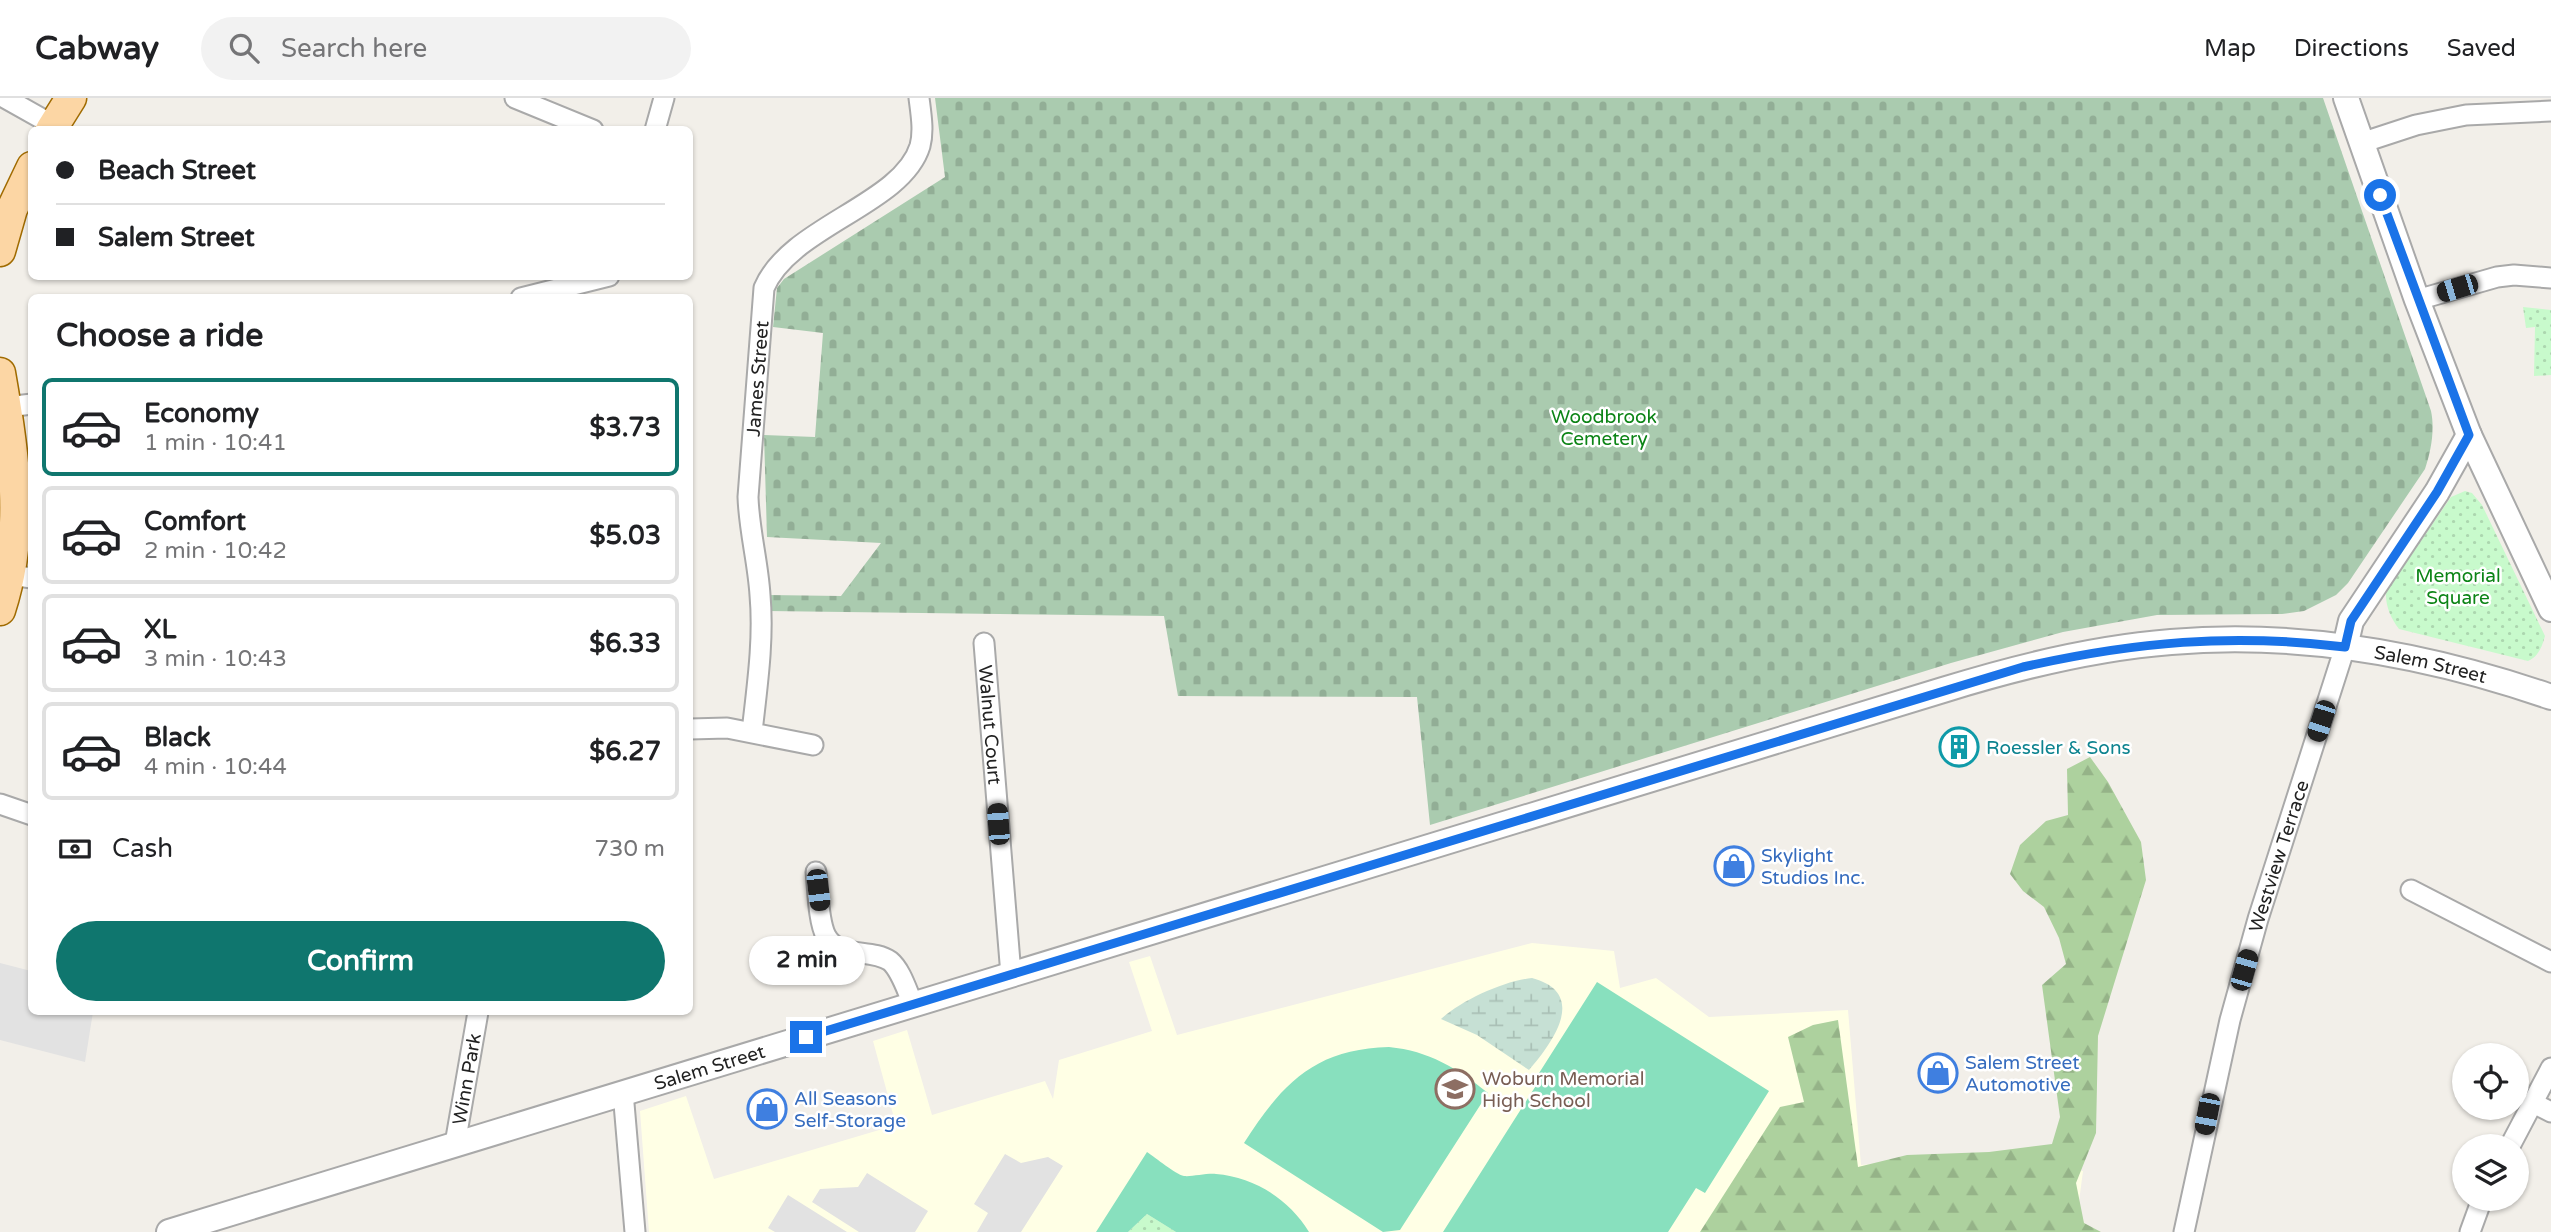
<!DOCTYPE html>
<meta charset="utf-8">
<style>
:root{--surface:#fff;--page:#f2f2f2;--text:#202124;--muted:#757577;--line:#e0e0e0;--accent:#0f766e}
body{margin:0;font-family:"Varela Round",sans-serif;background:var(--page);color:var(--text);height:100vh;display:flex;flex-direction:column;font-size:26px;white-space:nowrap}
*{box-sizing:border-box;margin:0}
p{font-size:23px;color:var(--muted)}
.icon{flex:none;width:38px;height:38px;fill:none;stroke:currentColor;stroke-width:2;stroke-linecap:round;stroke-linejoin:round}
.map{position:relative;flex:1;overflow:hidden}
.sheet{position:absolute;left:28px;top:196px;width:665px;height:721px;display:flex;flex-direction:column;background:var(--surface);border-radius:10px;box-shadow:0 2px 5px #0004}
.sheet>*{flex:none}
.banner{position:absolute;left:28px;top:28px;width:665px;height:154px;border-radius:10px;box-shadow:0 2px 5px #0004;display:grid;align-content:center;height:154px;padding:0 28px;background:var(--surface)}
.tools{position:absolute;left:2452px;top:945px;display:grid;gap:14px}
.tools a{display:grid;place-items:center;width:77px;height:77px;border-radius:50%;background:var(--surface);box-shadow:0 2px 5px #0004;font-size:35px}
.end{position:absolute;width:32px;height:32px;margin:-16px;border:9px solid #1a73e8;background:#fff;box-shadow:0 0 0 4px #fff}
.from{border-radius:50%}
.bubble{position:absolute;height:49px;border-radius:24px;background:var(--surface);box-shadow:0 2px 5px #0004;font-size:23px;font-weight:700;line-height:49px;text-align:center}
.car{position:absolute;width:21px;height:42px;margin:-21px -10px;border-radius:9px;box-shadow:0 0 5px 2px #0007;background:linear-gradient(#222 24%,#8ab4d8 0 40%,#222 0 76%,#8ab4d8 0 86%,#222 0)}
.banner b{display:flex;align-items:center;gap:24px;height:66px;font-size:26px}
.banner b+b{border-top:2px solid var(--line)}
.banner i{width:18px;height:18px;background:var(--text)}
ul{padding:0;list-style:none}
li{display:flex;align-items:center;gap:21px;height:98px;margin:0 14px 10px;padding:0 14px;border:4px solid var(--line);border-radius:10px}
li div{flex:1}
li b{display:block;font-size:26px}
li em{font-style:normal;font-weight:700}
li.current{border-color:var(--accent)}
li>.icon{width:63px;height:63px;stroke-width:1.5}
h2{padding:0 28px;font-size:32px;line-height:84px}
.pay{display:flex;align-items:center;gap:18px;height:77px;padding:0 28px;font-size:26px}
.pay p{margin-inline-start:auto}
.action{display:flex;gap:14px;margin-top:auto;padding:14px 28px}
.action a{flex:1;height:80px;border-radius:42px;background:var(--accent);color:#fff;font-size:28px;font-weight:700;line-height:80px;text-align:center}
header{display:flex;align-items:center;gap:42px;box-sizing:border-box;height:98px;padding:0 35px;background:var(--surface);border-bottom:2px solid var(--line)}
header strong{font-size:33px}
nav{display:flex;gap:38px;margin-inline-start:auto;font-size:24px}
.search{width:490px;height:63px;background:var(--page);display:flex;align-items:center;gap:18px;box-sizing:border-box;padding:0 24px;border-radius:38px;color:var(--muted);font-size:26px}
.map>svg:first-child{display:block}
.education{fill:#ffffe5}
.forest{fill:url(#forest-firs)}
.wetland{fill:url(#wetland-marsh)}
.cemetery{fill:url(#cemetery-stones)}
.park{fill:url(#park-dots)}
.pitch{fill:#88e0be}
.parking{fill:#e2e2e2}
.lines{fill:none;stroke-linecap:round;stroke-linejoin:round}
.minor-casing{stroke:#a9a9a9;stroke-width:23}
.tertiary-casing{stroke:#a9a9a9;stroke-width:28}
.primary-casing{stroke:#a06b00;stroke-width:33}
.minor{stroke:#fff;stroke-width:19}
.tertiary{stroke:#fff;stroke-width:24}
.primary{stroke:#fcd6a4;stroke-width:30}
.route{stroke:#1a73e8;stroke-width:9}
.labels{text-anchor:middle;stroke-width:5;stroke-linejoin:round;paint-order:stroke}
.street-label{font-size:19px;fill:#222;stroke:#fff}
.park-label{font-size:19px;fill:#0c8416;stroke:#fff}
.culture-label{font-size:19px;fill:#0d838f;stroke:#fff;text-anchor:start}
.shop-label{font-size:19px;fill:#366cbe;stroke:#fff;text-anchor:start}
.education-label{font-size:19px;fill:#785e54;stroke:#fff;text-anchor:start}
</style>
<header>
<strong>Cabway</strong>
<div class="search"><svg class="icon" aria-label="search" viewBox="0 0 24 24"><circle cx="10" cy="10" r="6"/><path d="M15 15l6 6"/></svg>Search here</div>
<nav><a>Map</a><a>Directions</a><a>Saved</a></nav>
</header>
<div class="map">
<svg width="2551" height="1134" viewBox="0 0 2551 1134">
<defs>
<pattern id="forest-firs" width="22" height="20" patternUnits="userSpaceOnUse" patternTransform="scale(1.75)"><rect width="22" height="20" fill="#add19e"/><path d="M5 1l3.5 6h-7zM16 11l3.5 6h-7z" fill="#95b388"/></pattern>
<pattern id="wetland-marsh" width="20" height="14" patternUnits="userSpaceOnUse" patternTransform="scale(1.75)"><rect width="20" height="14" fill="#c6e0d4"/><path d="M1 5h8M5 5V1M11 12h8M15 12V8" fill="none" stroke="#aac0b6"/></pattern>
<pattern id="cemetery-stones" width="16" height="16" patternUnits="userSpaceOnUse" patternTransform="scale(1.75)"><rect width="16" height="16" fill="#aacbaf"/><path d="M2 7V4a2 2 0 0 1 4 0v3zM10 15v-3a2 2 0 0 1 4 0v3z" fill="#92ae96"/></pattern>
<pattern id="park-dots" width="8" height="8" patternUnits="userSpaceOnUse" patternTransform="scale(1.75)"><rect width="8" height="8" fill="#c8facc"/><path d="M2 2h.1M6 6h.1" fill="none" stroke="#acd6af" stroke-width="1.8" stroke-linecap="round"/></pattern>
</defs>
<rect width="100%" height="100%" fill="#f2efe9"/>
<!-- education -->
<path class="education" d="M1532 845 1614 853 1620 890 1656 880 1709 919 1848 912 1861 1067 1978 1057 2083 1073 2075 1134H649L640 1013 686 998 714 1081 896 1027 873 943 907 932 932 1017 1045 983 1053 1001 1059 962 1152 933 1129 864 1150 858 1177 937Z"/>
<!-- forest -->
<path class="forest" d="M2090 659 2108 684 2141 744 2146 782 2098 938 2096 1035 2076 1085 2084 1125 2101 1134H1700L1780 1009 1804 1004 1788 939 1813 927 1838 922 1858 1069 1907 1057 1989 1054 2052 1046 2060 1019 2042 887 2066 866 2059 840 2044 809 2023 793 2010 776 2020 747 2046 723 2068 717 2067 671Z"/>
<!-- wetland -->
<path class="wetland" d="M1532 880C1588 895 1554 943 1529 972L1477 937 1441 921C1462 902 1504 883 1532 880Z"/>
<!-- cemetery -->
<path class="cemetery" d="M935 0H2323L2431 313C2435 332 2431 353 2425 371L2348 485 2336 497 2304 513 2282 516 2157 517 2063 534 1951 565 1430 727 1417 599 1178 598 1164 518 768 513V497L841 498 881 445 767 439 764 337 815 339 823 235 773 229 777 190 784 181 945 79Z"/>
<!-- park -->
<path class="park" d="M2523 209 2551 212V277L2534 278 2535 229 2526 230Z
M2465 393 2472 395 2482 407 2545 538C2542 549 2538 559 2528 563L2399 531C2391 521 2385 507 2386 494L2451 399Z
M1147 1116 1176 1134H1128Z"/>
<!-- pitch -->
<path class="pitch" d="M1597 884 1769 993 1705 1095 1696 1090 1668 1134H1443L1537 986 1534 983Z
M1389 949C1429 953 1457 970 1488 995L1400 1132 1383 1134 1244 1045C1282 986 1314 951 1389 949Z
M1147 1054C1156 1060 1175 1076 1184 1078 1191 1079 1207 1075 1216 1076 1254 1079 1289 1101 1309 1134H1176L1147 1116 1128 1134H1096Z"/>
<!-- parking -->
<path class="parking" d="M0 865 31 873 32 914H93L85 964 0 942Z
M1005 1056 1021 1065 1048 1059 1063 1068 1021 1134H977L988 1115 974 1106Z
M867 1075 928 1113 915 1134H859L812 1104 820 1091 858 1089Z
M788 1097 847 1134H775L768 1130Z"/>
<g class="lines">
<!-- minor casing -->
<g class="minor-casing">
<g id="minor">
<path d="M5 0 53 27"/>
<path d="M515 0 593 32"/>
<path d="M655 32 664 0"/>
<path d="M2361 45 2416 27 2466 17 2551 13"/>
<path d="M521 200 609 178"/>
<path d="M2417 202 2497 179 2514 177 2551 180"/>
<path d="M7 309 32 306"/>
<path d="M10 477 32 480"/>
<path id="s1" d="M984 545 1011 877"/>
<path d="M690 631 727 630 813 647"/>
<path id="s2" d="M752 634C757 589 764 542 760 497 758 464 749 432 748 399L764 190C790 128 902 107 920 48 924 33 921 16 919 0"/>
<path d="M0 706 32 717"/>
<path d="M816 774C818 791 818 823 826 838 838 861 871 850 890 863 901 872 907 893 913 906"/>
<path d="M2411 792 2551 864"/>
<path d="M623 994 635 1134"/>
<path d="M2533 1005 2551 1014"/>
<path id="s3" d="M455 1046 478 914"/>
<path d="M2510 1048 2551 970"/>
<path id="s4" d="M2184 1134 2230 922 2258 821 2345 549"/>
<path d="M2470 1134 2482 1101"/>
</g>
</g>
<!-- tertiary casing -->
<g class="tertiary-casing">
<g id="tertiary">
<path d="M2346 0 2417 202 2469 337 2551 511"/>
<path d="M2345 549 2351 523 2437 394 2469 337"/>
<path id="s5" d="M169 1134 1943 592C2017 569 2093 550 2171 544 2300 533 2430 557 2551 599"/>
</g>
</g>
<!-- primary casing -->
<g class="primary-casing">
<path id="primary" d="M51 32 71 0
M0 153 12 111 32 69
M0 275C14 354 26 433 0 512"/>
</g>
<!-- minor -->
<use href="#minor" class="minor"/>
<!-- tertiary -->
<use href="#tertiary" class="tertiary"/>
<!-- primary -->
<use href="#primary" class="primary"/>
</g>
<g class="lines">
<!-- route -->
<path class="route" d="M806 939 2023 569C2134 544 2231 535 2345 549L2351 523 2437 394 2469 337 2380 97"/>
</g>
<!-- icons -->
<defs>
<g id="building-ring" transform="scale(2.0125)"><circle r="9.5" fill="#fff" stroke="#0f9aa8" stroke-width="1.5"/><path d="M-4-6H4V6H1V3H-1V6H-4ZM-2.5-4.3h1.7v1.8h-1.7ZM.8-4.3h1.7v1.8H.8ZM-2.5-1h1.7V.8h-1.7ZM.8-1h1.7V.8H.8Z" fill="#0f9aa8"/></g>
<g id="shop-ring" transform="scale(2.0125)"><circle r="9.5" fill="#fff" stroke="#3f7fe0" stroke-width="1.5"/><path d="M-5-2.5h2.3a2.7 3.5 0 0 1 5.4 0H5L5.5 6h-11ZM-1.5-2.5h3a1.5 2.3 0 0 0-3 0Z" fill="#3f7fe0"/></g>
<g id="school-ring" transform="scale(2.0125)"><circle r="9.5" fill="#fff" stroke="#8d6e63" stroke-width="1.5"/><path d="M0-5L7-2L0 1L-7-2ZM-4 1L0 2.5L4 1V4Q0 6-4 4Z" fill="#8d6e63"/></g>
</defs>
<g fill-rule="evenodd">
<use href="#building-ring" x="1959" y="649"/>
<use href="#shop-ring" x="1734" y="768"/>
<use href="#shop-ring" x="1938" y="975"/>
<use href="#school-ring" x="1455" y="991"/>
<use href="#shop-ring" x="767" y="1011"/>
</g>
<g class="labels">
<!-- street labels -->
<g class="street-label">
<text dy="7" stroke="none"><textPath href="#s2" startOffset="355">James Street</textPath></text>
<text dy="7" stroke="none"><textPath href="#s5" startOffset="2350">Salem Street</textPath></text>
<text dy="7" stroke="none"><textPath href="#s1" startOffset="82">Walnut Court</textPath></text>
<text dy="7" stroke="none"><textPath href="#s4" startOffset="388">Westview Terrace</textPath></text>
<text dy="7" stroke="none"><textPath href="#s5" startOffset="565">Salem Street</textPath></text>
<text dy="7" stroke="none"><textPath href="#s3" startOffset="66">Winn Park</textPath></text>
</g>
<!-- park labels -->
<g class="park-label">
<text x="1604" y="325">Woodbrook<tspan x="1604" dy="22">Cemetery</tspan></text>
<text x="2458" y="484">Memorial<tspan x="2458" dy="22">Square</tspan></text>
</g>
<!-- culture labels -->
<g class="culture-label">
<text x="1986" y="656">Roessler &amp; Sons</text>
</g>
<!-- shop labels -->
<g class="shop-label">
<text x="1761" y="764">Skylight<tspan x="1761" dy="22">Studios Inc.</tspan></text>
<text x="1965" y="971">Salem Street<tspan x="1965" dy="22">Automotive</tspan></text>
<text x="794" y="1007">All Seasons<tspan x="794" dy="22">Self-Storage</tspan></text>
</g>
<!-- education labels -->
<g class="education-label">
<text x="1482" y="987">Woburn Memorial<tspan x="1482" dy="22">High School</tspan></text>
</g>
</g>
</svg>
<div class="tools">
<a><svg class="icon" aria-label="locate" viewBox="0 0 24 24"><circle cx="12" cy="12" r="6"/><path d="M12 2v4M12 18v4M2 12h4M18 12h4"/></svg></a>
<a><svg class="icon" aria-label="layers" viewBox="0 0 24 24"><path d="M12 4l9 5-9 5-9-5zM3 14l9 5 9-5"/></svg></a>
</div>
<i class="end from" style="left:2380px;top:97px"></i>
<i class="end" style="left:806px;top:939px"></i>
<div class="bubble" style="left:749px;top:838px;width:116px">2 min</div>
<i class="car" style="left:2457px;top:190px;rotate:253deg"></i>
<i class="car" style="left:2321px;top:623px;rotate:198deg"></i>
<i class="car" style="left:998px;top:726px;rotate:356deg"></i>
<i class="car" style="left:818px;top:792px;rotate:173deg"></i>
<i class="car" style="left:2244px;top:872px;rotate:16deg"></i>
<i class="car" style="left:2207px;top:1016px;rotate:191deg"></i>
<div class="banner">
<b><i class="from"></i>Beach Street</b>
<b><i></i>Salem Street</b>
</div>
<section class="sheet">
<h2>Choose a ride</h2>
<ul>
<li class="current"><svg class="icon" aria-label="car" viewBox="0 0 24 24"><path d="M5 17H2v-5l4-1 3-4h7l3 4 3 1v5h-3M9 17h6M6 11h13"/><circle cx="7" cy="17" r="2"/><circle cx="17" cy="17" r="2"/></svg><div><b>Economy</b><p>1 min · 10:41</p></div><em>$3.73</em></li>
<li><svg class="icon" aria-label="car" viewBox="0 0 24 24"><path d="M5 17H2v-5l4-1 3-4h7l3 4 3 1v5h-3M9 17h6M6 11h13"/><circle cx="7" cy="17" r="2"/><circle cx="17" cy="17" r="2"/></svg><div><b>Comfort</b><p>2 min · 10:42</p></div><em>$5.03</em></li>
<li><svg class="icon" aria-label="car" viewBox="0 0 24 24"><path d="M5 17H2v-5l4-1 3-4h7l3 4 3 1v5h-3M9 17h6M6 11h13"/><circle cx="7" cy="17" r="2"/><circle cx="17" cy="17" r="2"/></svg><div><b>XL</b><p>3 min · 10:43</p></div><em>$6.33</em></li>
<li><svg class="icon" aria-label="car" viewBox="0 0 24 24"><path d="M5 17H2v-5l4-1 3-4h7l3 4 3 1v5h-3M9 17h6M6 11h13"/><circle cx="7" cy="17" r="2"/><circle cx="17" cy="17" r="2"/></svg><div><b>Black</b><p>4 min · 10:44</p></div><em>$6.27</em></li>
</ul>
<div class="pay"><svg class="icon" aria-label="cash" viewBox="0 0 24 24"><path d="M3 7h18v10H3z"/><circle cx="12" cy="12" r="2"/></svg>Cash<p>730 m</p></div>
<div class="action"><a>Confirm</a></div>
</section>
</div>
